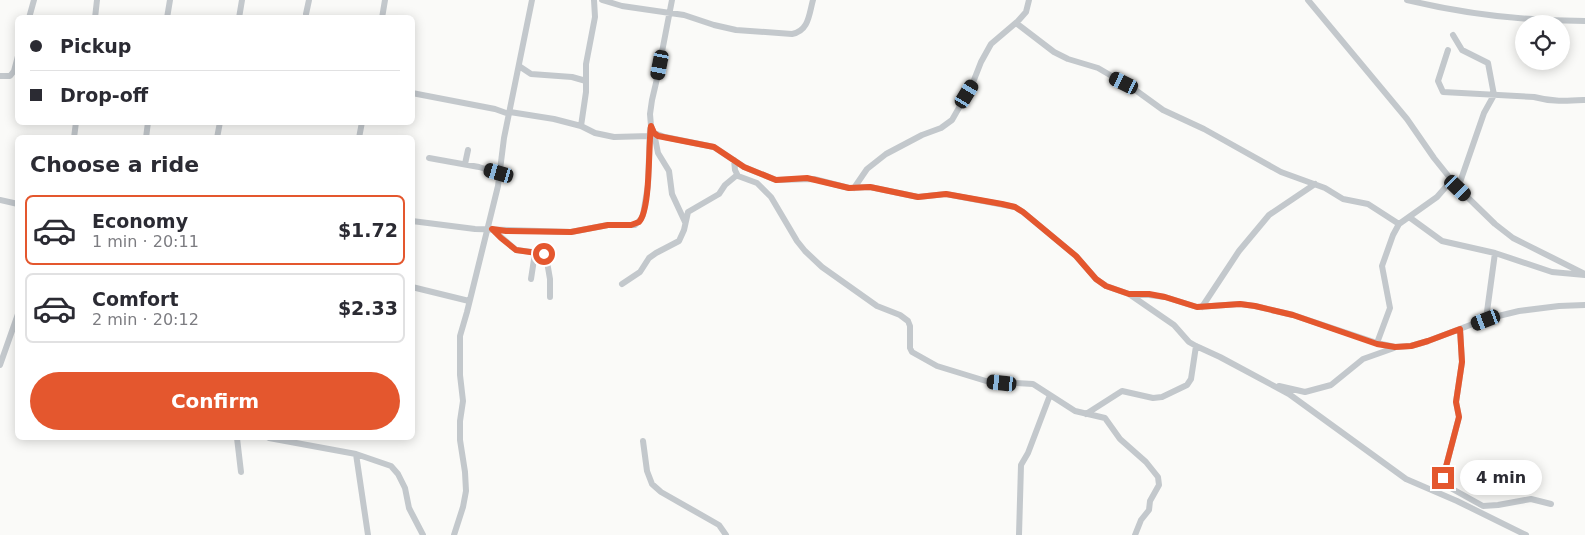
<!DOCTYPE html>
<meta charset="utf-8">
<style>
:root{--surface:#fff;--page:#f7f7f7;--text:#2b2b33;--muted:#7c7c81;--line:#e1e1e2;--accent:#e4572e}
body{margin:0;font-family:"DejaVu Sans",sans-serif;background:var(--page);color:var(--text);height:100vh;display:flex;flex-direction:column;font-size:19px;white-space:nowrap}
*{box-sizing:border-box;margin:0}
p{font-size:16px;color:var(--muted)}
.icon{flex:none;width:28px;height:28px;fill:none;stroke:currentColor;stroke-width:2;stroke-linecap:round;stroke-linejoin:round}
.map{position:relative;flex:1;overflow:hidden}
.panel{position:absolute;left:15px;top:135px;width:400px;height:305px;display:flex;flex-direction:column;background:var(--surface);border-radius:8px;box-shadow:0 2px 12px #0003}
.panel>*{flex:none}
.top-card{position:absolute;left:15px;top:15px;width:400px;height:110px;border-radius:8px;box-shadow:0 2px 12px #0003;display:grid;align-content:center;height:110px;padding:0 15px;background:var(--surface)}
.tools{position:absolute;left:1515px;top:15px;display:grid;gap:10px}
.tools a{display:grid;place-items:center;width:55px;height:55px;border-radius:50%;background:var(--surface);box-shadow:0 2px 12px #0003;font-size:25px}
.end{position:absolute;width:22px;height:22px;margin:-11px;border:6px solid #e4572e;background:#fff;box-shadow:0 0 0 2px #fff}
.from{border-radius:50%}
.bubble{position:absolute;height:35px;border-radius:18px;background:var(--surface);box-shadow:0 2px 12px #0003;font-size:16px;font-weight:800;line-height:35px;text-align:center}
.car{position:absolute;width:15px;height:30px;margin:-15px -8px;border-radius:6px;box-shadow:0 0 4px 1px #0007;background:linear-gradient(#222 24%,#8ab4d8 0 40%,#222 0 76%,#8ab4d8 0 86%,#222 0)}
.top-card b{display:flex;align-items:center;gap:18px;height:48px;font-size:19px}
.top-card b+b{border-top:1px solid var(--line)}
.top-card i{width:12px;height:12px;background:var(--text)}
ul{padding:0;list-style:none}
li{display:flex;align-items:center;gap:15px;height:70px;margin:0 10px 8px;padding:0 5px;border:2px solid var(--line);border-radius:8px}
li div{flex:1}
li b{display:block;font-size:19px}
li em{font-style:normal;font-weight:800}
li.on{border-color:var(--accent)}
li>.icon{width:45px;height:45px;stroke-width:1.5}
h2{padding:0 15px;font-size:22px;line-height:60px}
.button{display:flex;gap:10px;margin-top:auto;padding:10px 15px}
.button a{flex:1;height:58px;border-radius:30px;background:var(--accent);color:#fff;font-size:20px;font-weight:800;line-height:58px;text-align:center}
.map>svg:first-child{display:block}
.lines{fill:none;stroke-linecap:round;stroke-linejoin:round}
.minor{stroke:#c3c8cc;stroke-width:6}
.route{stroke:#e4572e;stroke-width:6}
</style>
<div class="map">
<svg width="1585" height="535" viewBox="0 0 1585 535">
<rect width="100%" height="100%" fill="#fafaf8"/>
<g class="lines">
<!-- minor -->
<path class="minor" d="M602 0 622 6 684 15 714 25 736 30 792 34C809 31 809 14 813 0
M672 0 656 83 652 100 650 114 651 126 654 133 665 137 714 147 744 167 776 180 814 179 849 188 870 187 918 197 946 194 1015 207 1023 212 1076 256 1096 279 1106 286 1129 294 1174 325 1189 342 1196 346 1220 357 1289 394 1406 479 1457 501 1526 535
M1308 0 1407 119 1434 158 1458 188 1495 224 1513 238 1585 274
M1407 0C1465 14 1526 21 1585 21
M306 14 309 0
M29 18 34 0
M95 18 97 0
M167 18 170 0
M239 18 242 0
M382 18 385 0
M1016 23 1054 52 1068 59 1098 68 1134 89 1163 110 1204 129 1281 172 1325 188 1343 199 1368 204 1399 224
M1453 35 1462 50 1488 63 1494 95 1484 113 1458 188
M1448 50 1438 81 1443 92 1534 97C1552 102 1567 101 1585 100
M519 66 531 74 572 77 586 81
M0 76H10L14 71 18 56
M412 93 495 109 509 114
M510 112 554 119 581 126 595 133 614 137 650 136
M581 126 586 92V64L595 17 594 0
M654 133 658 153 669 171 672 194 685 222
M74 138 76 122
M146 138 148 122
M217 138 220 122
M359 138 362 122
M429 158 479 167 499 173
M734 160 735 170 738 176 757 183 771 197 797 241 805 251 822 267 877 306 900 315 908 321 910 326V348L912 352 937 366 986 381 1033 384 1075 411 1105 418 1120 439 1146 462 1158 477 1159 485 1150 501 1149 510 1141 520 1135 535
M465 164 468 150
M854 188 867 169 886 154 922 135 941 128 952 120 972 85 981 62 991 44 1018 21 1026 12 1029 0
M0 200 18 204
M1409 217 1442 241 1495 253 1552 272 1585 275
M412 221 475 229 571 232 608 225H635L641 219 643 215 648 185 650 129
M492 229 516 250 540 253 546 256 550 279V297
M531 279 535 253
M622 284 640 272 649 258 656 253 679 241 684 230 688 212 719 194 725 185 737 175
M412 287 469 301
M1130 294 1149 295 1165 297 1197 307 1240 304 1255 306 1293 315 1377 343 1395 347 1411 346 1428 341 1486 319 1519 311 1559 306 1585 305
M1202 307 1239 251 1269 215 1315 184
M1486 319 1495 253
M1460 329 1462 362 1456 402 1459 417 1443 478 1447 486 1483 506 1498 505 1531 499 1551 504
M1377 343 1390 308 1382 266 1393 235 1399 224 1437 197 1451 181
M0 365 18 314
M1279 386 1305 392 1331 385 1363 359 1394 348
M1086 414 1122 391 1153 398 1162 397 1187 385 1191 379 1196 346
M237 438 241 472
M269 438 356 454 391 466 398 474 405 488 409 508 423 535
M643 441 647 471 652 484 661 492 719 525 726 535
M356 454 368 535
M454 535 463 507 466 491 465 472 460 440V421L463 401 460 375V336L467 312 498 186 504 138 532 0
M1019 535 1021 465 1028 453 1050 395"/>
</g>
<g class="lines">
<!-- route -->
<path class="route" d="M544 254 516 250 501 238 492 229 506 231 571 232 608 225H631L639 222C651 209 648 146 651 126L654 133 658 136 714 147 744 167 776 180 807 178 849 188 870 187 918 197 946 194 1002 204 1015 207 1023 212 1076 256 1096 279 1106 286 1129 294H1149L1165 297 1197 307 1240 304 1255 306 1293 315 1377 344 1395 347 1411 346 1428 341 1460 329 1462 362 1456 402 1459 417 1443 478"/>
</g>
</svg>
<div class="tools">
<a><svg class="icon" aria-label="locate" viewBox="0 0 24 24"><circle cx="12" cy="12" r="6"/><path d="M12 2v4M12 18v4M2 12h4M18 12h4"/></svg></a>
</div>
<i class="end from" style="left:544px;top:254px"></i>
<i class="end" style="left:1443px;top:478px"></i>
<div class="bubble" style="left:1460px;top:460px;width:82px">4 min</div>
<i class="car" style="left:660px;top:65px;rotate:191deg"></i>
<i class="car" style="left:1124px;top:83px;rotate:296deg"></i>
<i class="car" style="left:967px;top:94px;rotate:31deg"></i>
<i class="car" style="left:499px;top:173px;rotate:286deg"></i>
<i class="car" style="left:1458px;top:188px;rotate:134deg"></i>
<i class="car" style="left:1486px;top:320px;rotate:249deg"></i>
<i class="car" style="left:1002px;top:383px;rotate:276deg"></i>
<div class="top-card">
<b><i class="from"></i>Pickup</b>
<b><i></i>Drop-off</b>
</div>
<section class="panel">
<h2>Choose a ride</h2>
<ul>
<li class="on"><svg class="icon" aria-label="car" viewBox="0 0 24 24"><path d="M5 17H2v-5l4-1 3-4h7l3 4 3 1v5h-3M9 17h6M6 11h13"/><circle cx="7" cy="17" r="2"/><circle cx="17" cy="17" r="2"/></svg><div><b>Economy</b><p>1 min · 20:11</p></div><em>$1.72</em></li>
<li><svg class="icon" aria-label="car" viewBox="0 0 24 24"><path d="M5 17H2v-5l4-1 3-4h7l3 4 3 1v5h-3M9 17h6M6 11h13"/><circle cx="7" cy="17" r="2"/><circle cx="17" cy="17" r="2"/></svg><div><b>Comfort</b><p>2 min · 20:12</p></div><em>$2.33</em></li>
</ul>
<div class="button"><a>Confirm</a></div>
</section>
</div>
